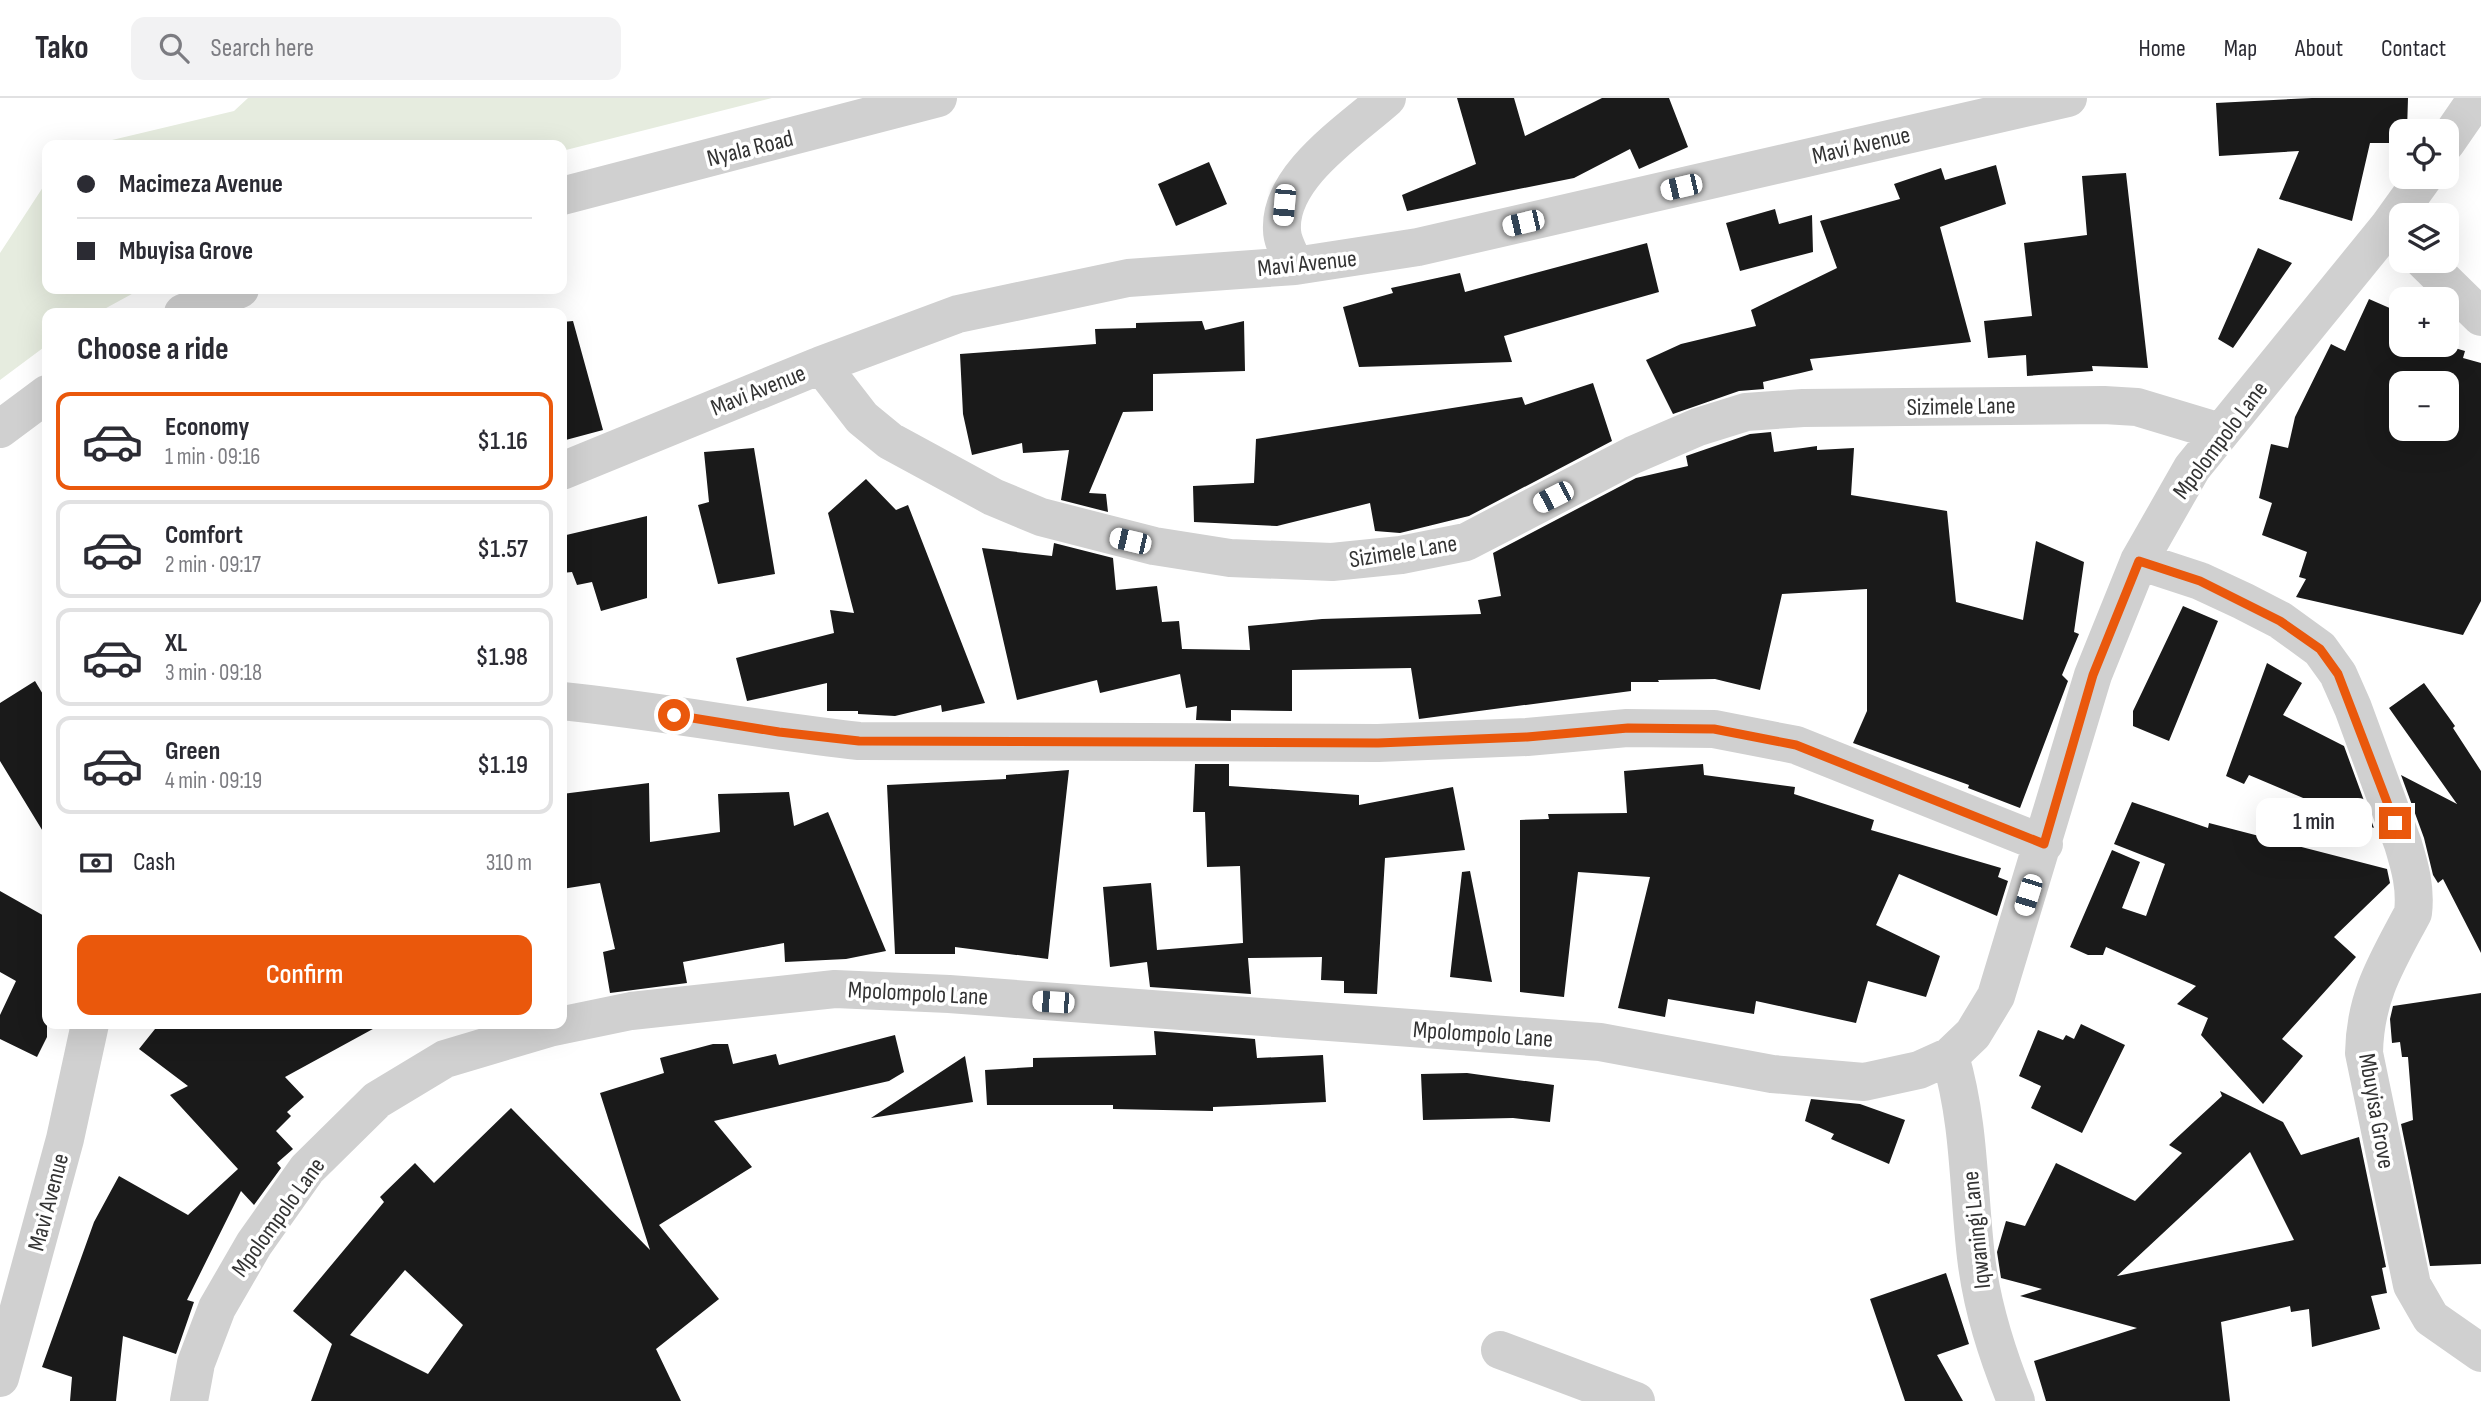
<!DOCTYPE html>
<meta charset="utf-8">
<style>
:root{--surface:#fff;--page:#f2f2f3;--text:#2b2b33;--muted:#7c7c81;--line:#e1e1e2;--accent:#ea580c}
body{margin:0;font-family:"Sofia Sans Condensed",sans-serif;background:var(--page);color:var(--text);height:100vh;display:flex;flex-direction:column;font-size:26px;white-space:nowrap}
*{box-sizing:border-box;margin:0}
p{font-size:23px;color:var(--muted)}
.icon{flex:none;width:38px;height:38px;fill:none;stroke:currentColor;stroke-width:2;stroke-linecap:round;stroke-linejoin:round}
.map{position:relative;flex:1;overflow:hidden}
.details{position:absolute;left:42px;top:210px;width:525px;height:721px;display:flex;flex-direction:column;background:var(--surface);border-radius:14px;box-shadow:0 7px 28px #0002}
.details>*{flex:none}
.top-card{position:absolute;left:42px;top:42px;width:525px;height:154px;border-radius:14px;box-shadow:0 7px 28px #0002;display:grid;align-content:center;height:154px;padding:0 35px;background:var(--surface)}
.tools{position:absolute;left:2389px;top:21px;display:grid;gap:14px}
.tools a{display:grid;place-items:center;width:70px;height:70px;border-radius:14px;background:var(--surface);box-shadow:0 7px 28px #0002;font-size:35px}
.end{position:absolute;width:32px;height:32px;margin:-16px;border:9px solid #ea580c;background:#fff;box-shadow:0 0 0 4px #fff}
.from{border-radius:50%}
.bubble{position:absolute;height:49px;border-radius:14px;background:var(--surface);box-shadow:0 7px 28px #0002;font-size:23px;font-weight:600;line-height:49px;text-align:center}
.car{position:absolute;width:21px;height:42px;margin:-21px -10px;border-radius:9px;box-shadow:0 0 5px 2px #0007;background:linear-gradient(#fff 24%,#345 0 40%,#fff 0 76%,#345 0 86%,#fff 0)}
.top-card b{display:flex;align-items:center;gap:24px;height:66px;font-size:26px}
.top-card b+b{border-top:2px solid var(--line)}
.top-card i{width:18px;height:18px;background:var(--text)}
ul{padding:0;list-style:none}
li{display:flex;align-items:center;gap:21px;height:98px;margin:0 14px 10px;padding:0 21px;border:4px solid var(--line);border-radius:14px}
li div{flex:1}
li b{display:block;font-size:26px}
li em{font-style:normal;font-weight:600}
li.on{border-color:var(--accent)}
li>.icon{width:63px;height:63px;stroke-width:1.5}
h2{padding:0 35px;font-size:32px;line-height:84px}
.pay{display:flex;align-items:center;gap:18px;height:77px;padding:0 35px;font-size:26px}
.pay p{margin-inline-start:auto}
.primary-button{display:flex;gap:14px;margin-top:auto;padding:14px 35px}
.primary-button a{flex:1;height:80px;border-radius:14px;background:var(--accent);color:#fff;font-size:28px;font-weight:600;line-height:80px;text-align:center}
header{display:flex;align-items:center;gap:42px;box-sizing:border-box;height:98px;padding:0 35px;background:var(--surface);border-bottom:2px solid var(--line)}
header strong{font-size:33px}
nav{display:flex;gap:38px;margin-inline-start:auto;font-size:24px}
.search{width:490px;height:63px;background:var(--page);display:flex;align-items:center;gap:18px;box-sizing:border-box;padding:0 24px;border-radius:14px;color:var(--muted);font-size:26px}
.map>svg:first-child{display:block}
.green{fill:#e6ecdf}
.building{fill:#1a1a1a;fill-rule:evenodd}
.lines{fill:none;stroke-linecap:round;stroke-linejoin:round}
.minor{stroke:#d0d0d0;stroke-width:38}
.route{stroke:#ea580c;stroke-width:9}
.labels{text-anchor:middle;stroke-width:7;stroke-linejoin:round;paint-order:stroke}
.street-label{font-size:24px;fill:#333;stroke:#fff}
</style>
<header>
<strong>Tako</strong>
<div class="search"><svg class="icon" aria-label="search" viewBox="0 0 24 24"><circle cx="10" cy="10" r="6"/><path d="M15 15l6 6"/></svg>Search here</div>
<nav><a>Home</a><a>Map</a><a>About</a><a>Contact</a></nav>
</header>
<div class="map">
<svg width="2481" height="1303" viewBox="0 0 2481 1303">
<rect width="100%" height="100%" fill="#fff"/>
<!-- green -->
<path class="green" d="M248 0H772L562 53V47H91L234 13Z
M47 83V191H141L97 215H47V247L0 282V155Z"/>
<!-- building -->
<path class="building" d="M1457 0H1514L1525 38 1602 0H1669L1688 49 1639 71 1630 51 1574 80 1407 113 1402 97 1476 66Z
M2312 0H2408L2407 33H2401V45H2370L2352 123 2279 101 2299 53 2219 58 2216 5Z
M1209 64 1227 106 1176 128 1158 86Z
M1996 67 2006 106 1940 129 1971 244 1810 261 1813 272 1763 284 1764 291 1739 293 1673 316 1646 262 1681 246 1756 228 1751 212 1837 170 1820 123 1900 101 1894 86 1941 70 1945 82Z
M2126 75 2148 270 2092 268 2093 273 2027 278 2026 257 1988 260 1984 223 2032 218 2024 145 2087 137 2082 78Z
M1775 111 1779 126 1812 117 1813 154 1740 173 1726 125Z
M1647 145 1659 194 1504 238 1512 264 1359 269 1343 209 1393 195 1391 190 1460 175 1465 194Z
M2258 150 2292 165 2233 250 2218 241Z
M2369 201 2401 215V247H2446V236L2451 238 2448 248 2465 253 2463 260 2481 265V503L2463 537 2296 499 2306 481 2299 479 2307 454 2262 437 2272 405 2259 400 2271 346 2288 350 2295 319 2331 246 2345 253ZM2401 285H2446V331H2401Z
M573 223 603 332 562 343V224Z
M1202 223 1205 232 1244 223 1245 273 1153 276V313L1123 314 1089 395 1106 396 1108 414 1061 402 1069 352 1023 355 1022 345 972 357 963 316 960 256 1096 246 1095 231 1136 230V225Z
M1593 285 1612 343 1469 418 1400 435 1375 433 1370 405 1277 428 1194 424 1193 388 1254 385 1256 341 1522 299 1525 307Z
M1771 334 1774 354 1817 348V352L1854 350 1851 397 1947 413 1956 504 2023 522 2036 443 2084 464 2074 534 2079 536 2062 577 2068 583 2020 710 1968 690 1969 687 1853 645 1867 613V491L1782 496 1760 592 1715 581 1658 582 1659 584H1631V593L1419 621 1411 570 1292 572V613L1231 612V623L1196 622 1197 608 1186 610 1180 576 1100 595 1097 582 1017 602 982 450 1052 458 1054 445 1113 460 1116 492 1157 488 1162 524 1179 523 1182 551 1250 552 1248 528 1322 521 1481 516 1478 502 1501 498 1493 455 1636 380 1688 368 1686 358 1750 336Z
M754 350 775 476 718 486 698 407 709 404 704 354Z
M866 381 896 412 908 407 985 605 942 614 941 607 895 618 858 616V613H827V585L747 603 736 560 834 535 830 512 854 515 828 415Z
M647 418V500L601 513 592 484 577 487 572 474 562 475V438Z
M2183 508 2218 523 2169 643 2133 628V613Z
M2267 565 2302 585 2283 617 2344 648 2374 730 2249 677 2244 686 2226 678Z
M35 583 47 603V740L0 663V605Z
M2424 585 2455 628 2453 630 2481 673V855L2443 781 2438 785 2433 777 2424 740 2401 677 2457 706 2389 610Z
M1195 666H1229V688L1359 697V707L1453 689 1465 752 1385 760 1377 896 1344 895V883L1321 882 1322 859 1248 860 1251 896 1150 889 1147 864 1110 869 1103 789 1151 785 1157 852 1243 845 1240 768 1207 769 1205 714H1193Z
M1703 666 1704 677 1795 689 1794 696 1874 722 1871 732 2001 770 1998 779 2008 783 1997 818 1899 776 1876 827 1940 858 1926 899 1868 883 1856 925 1756 903 1754 916 1668 901 1665 919 1618 910 1650 779 1578 774 1564 899 1520 894V722L1549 721 1548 716 1627 715 1624 673Z
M1069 672 1048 861 955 849V856H895L887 687 1006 681V677Z
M649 685 650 744 720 734 718 696 789 694 794 728 828 714 886 853 846 861 785 864 784 845 683 864 687 885 610 895 603 854 615 851 600 785 562 791V696Z
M2132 704 2208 730 2209 725 2387 771 2390 785 2334 839 2356 859 2282 941 2303 958 2263 1006 2201 937 2208 920 2177 906 2196 888 2106 849 2103 857H2088L2070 849 2112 752 2140 764 2122 810 2146 818 2165 766 2114 746Z
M1470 773 1492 884 1450 879 1462 774Z
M0 793 46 819 47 815V939L37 959 0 941V917L16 883 0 874Z
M2481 895V1166L2430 1168 2401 1026 2413 1022 2408 959H2402L2400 944 2392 945 2390 921 2393 908Z
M159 926H382L285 979 304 999 287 1014 291 1018 276 1033 293 1051 277 1065 281 1070 254 1107 241 1093 187 1202 194 1204 176 1256 123 1238 116 1303H70L72 1279 42 1269 94 1124 119 1078 188 1117 238 1071 170 997 188 988 139 951Z
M2081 926 2125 947 2082 1035 2031 1010 2041 988 2019 978 2038 932 2063 942 2066 937 2074 941Z
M1154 933 1255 941 1257 960 1323 957 1326 1004 1213 1009V1013L1113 1011V1007H987L985 972 1033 969V960L1156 957Z
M895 937 904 974 889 983 714 1023 752 1069 659 1127 719 1201 656 1251 681 1303H311L332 1246 293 1213 384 1104 380 1099 415 1065 434 1085 511 1010 650 1152 600 995 664 975 660 960 713 946H728L733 966 776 956 779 967ZM405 1172 463 1227 428 1276 350 1237Z
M965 958 973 1004 871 1020Z
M1467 975 1554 987 1550 1024 1513 1020 1423 1022 1421 976Z
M2220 993 2283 1024 2301 1057 2359 1039 2386 1169 2382 1170 2387 1195 2371 1198 2380 1231 2312 1249 2309 1211 2291 1214 2290 1208 2221 1224 2230 1303H2046L2034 1263 2137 1230 2020 1198 2042 1191 2001 1180 1997 1154 2006 1123 2025 1128 2056 1065 2135 1103 2182 1055 2169 1047 2222 998ZM2250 1054 2294 1142 2117 1178Z
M1811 1001 1860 1006 1905 1022 1889 1066 1831 1041 1834 1036 1805 1023Z
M1946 1175 1969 1246 1937 1257 1963 1303H1905L1870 1201Z"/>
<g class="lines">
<!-- minor -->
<path class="minor" d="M2446 45 2477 0
M562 98 938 0
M2424 163 2481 219
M1295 168C1291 158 1282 144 1282 132 1279 78 1350 33 1387 0
M183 215 240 191
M821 267 862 320 890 343 993 399 1041 419 1154 448 1230 460 1332 464 1401 457 1466 444 1633 357 1698 329 1746 314 1803 310 2104 307 2137 309 2220 334
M0 331 47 296
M562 373 821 267 958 216 1128 180 1295 168 1418 149 2068 0
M2139 463 2200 483 2243 503 2280 522 2320 551 2338 576 2353 610 2403 746C2410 769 2416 790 2413 815 2387 864 2365 898 2364 955L2412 1187 2431 1220 2481 1255
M562 603C661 613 759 632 859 643L1378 645 1527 639 1627 630 1714 631 1796 647 2044 746
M1950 958C1970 1026 1968 1090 1976 1159 1982 1210 1997 1256 2016 1303
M1500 1252 1636 1303
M0 1280 65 1041 90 926
M189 1303 196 1265 217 1210 254 1146 307 1071 377 1002 445 961 549 930 631 913 835 891 949 896 1600 944 1772 976 1864 984 1919 972 1950 958 1973 936 1996 898 2093 577 2139 463 2192 370 2388 129 2424 79"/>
</g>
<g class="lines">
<!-- route -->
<path class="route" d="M674 617 779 634 859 643 1378 645 1527 639 1628 630 1714 631 1796 647 2044 746 2093 577 2139 463 2200 483 2280 523 2320 551 2338 576 2395 725"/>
</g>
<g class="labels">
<!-- street labels -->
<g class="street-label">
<text transform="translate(1861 47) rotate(-13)" y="8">Mavi Avenue</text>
<text transform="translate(750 50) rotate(-14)" y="8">Nyala Road</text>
<text transform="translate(1307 165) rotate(-6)" y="8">Mavi Avenue</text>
<text transform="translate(758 292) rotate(-22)" y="8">Mavi Avenue</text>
<text transform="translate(1961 308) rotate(-1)" y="8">Sizimele Lane</text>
<text transform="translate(2220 342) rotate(-53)" y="8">Mpolompolo Lane</text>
<text transform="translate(1403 453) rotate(-9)" y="8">Sizimele Lane</text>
<text transform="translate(918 895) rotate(3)" y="8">Mpolompolo Lane</text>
<text transform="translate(1483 936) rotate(4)" y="8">Mpolompolo Lane</text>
<text transform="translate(2377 1013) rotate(80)" y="8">Mbuyisa Grove</text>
<text transform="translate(48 1104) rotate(-75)" y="8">Mavi Avenue</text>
<text transform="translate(278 1119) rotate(-54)" y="8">Mpolompolo Lane</text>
<text transform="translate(1976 1132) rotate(-96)" y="8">Iqwaningi Lane</text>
</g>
</g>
</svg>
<div class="tools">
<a><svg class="icon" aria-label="locate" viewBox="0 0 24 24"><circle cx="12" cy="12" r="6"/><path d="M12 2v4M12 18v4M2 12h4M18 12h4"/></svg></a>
<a><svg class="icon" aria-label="layers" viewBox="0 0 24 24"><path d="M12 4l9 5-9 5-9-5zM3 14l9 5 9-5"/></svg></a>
<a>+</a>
<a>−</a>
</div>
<i class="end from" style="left:674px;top:617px"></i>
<i class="end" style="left:2395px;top:725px"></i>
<div class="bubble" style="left:2256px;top:700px;width:116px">1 min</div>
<i class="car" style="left:1681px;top:89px;rotate:257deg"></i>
<i class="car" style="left:1284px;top:107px;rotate:185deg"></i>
<i class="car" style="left:1523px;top:125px;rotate:257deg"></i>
<i class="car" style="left:1553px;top:399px;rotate:243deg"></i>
<i class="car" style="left:1130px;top:443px;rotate:283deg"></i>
<i class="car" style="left:2028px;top:797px;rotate:197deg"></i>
<i class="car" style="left:1053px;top:904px;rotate:274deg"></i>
<div class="top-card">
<b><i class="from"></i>Macimeza Avenue</b>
<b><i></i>Mbuyisa Grove</b>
</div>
<section class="details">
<h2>Choose a ride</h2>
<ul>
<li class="on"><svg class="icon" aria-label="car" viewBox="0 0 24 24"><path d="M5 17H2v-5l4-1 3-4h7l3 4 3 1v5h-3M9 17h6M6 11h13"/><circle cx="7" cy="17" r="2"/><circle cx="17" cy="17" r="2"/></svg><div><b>Economy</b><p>1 min · 09:16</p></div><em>$1.16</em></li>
<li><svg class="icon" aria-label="car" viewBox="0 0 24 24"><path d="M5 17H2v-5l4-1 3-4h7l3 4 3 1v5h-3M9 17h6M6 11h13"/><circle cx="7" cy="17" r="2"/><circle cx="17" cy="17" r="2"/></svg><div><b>Comfort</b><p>2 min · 09:17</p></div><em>$1.57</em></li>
<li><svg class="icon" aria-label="car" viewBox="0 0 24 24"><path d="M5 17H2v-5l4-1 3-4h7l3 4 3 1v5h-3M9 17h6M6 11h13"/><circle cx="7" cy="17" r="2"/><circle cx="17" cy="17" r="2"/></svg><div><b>XL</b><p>3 min · 09:18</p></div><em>$1.98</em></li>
<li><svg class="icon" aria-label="car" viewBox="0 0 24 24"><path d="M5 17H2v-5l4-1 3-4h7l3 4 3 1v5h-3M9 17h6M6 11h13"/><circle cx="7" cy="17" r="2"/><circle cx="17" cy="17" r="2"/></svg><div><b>Green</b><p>4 min · 09:19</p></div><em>$1.19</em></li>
</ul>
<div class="pay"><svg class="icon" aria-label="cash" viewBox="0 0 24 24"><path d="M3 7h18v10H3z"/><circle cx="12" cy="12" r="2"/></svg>Cash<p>310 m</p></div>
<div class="primary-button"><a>Confirm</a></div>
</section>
</div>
